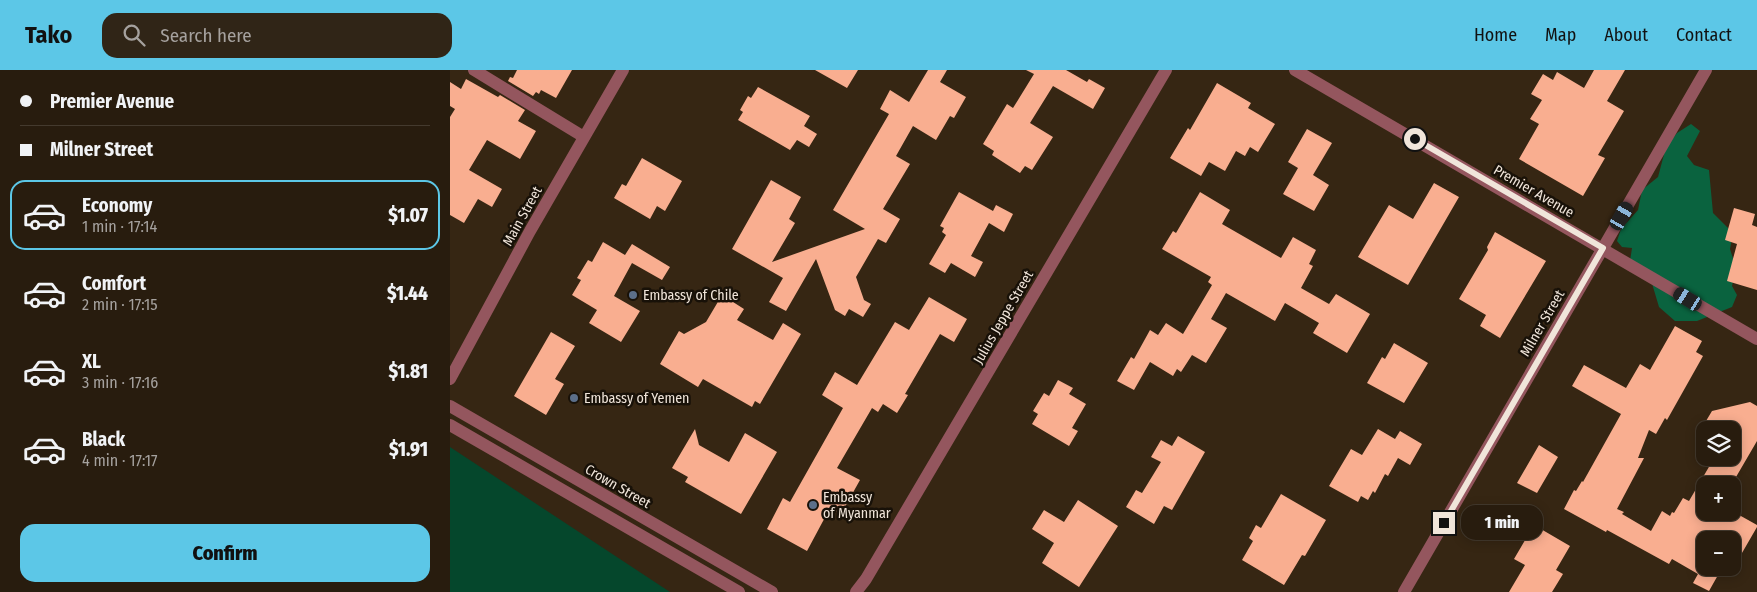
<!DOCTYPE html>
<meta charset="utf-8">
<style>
:root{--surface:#281c0e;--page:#302517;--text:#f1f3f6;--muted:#a5a19e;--line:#443a2e;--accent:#5cc7e7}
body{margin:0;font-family:"Fira Sans Condensed",sans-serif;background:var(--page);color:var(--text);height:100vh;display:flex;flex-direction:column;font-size:19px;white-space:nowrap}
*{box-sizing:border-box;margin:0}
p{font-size:16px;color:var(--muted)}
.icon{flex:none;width:28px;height:28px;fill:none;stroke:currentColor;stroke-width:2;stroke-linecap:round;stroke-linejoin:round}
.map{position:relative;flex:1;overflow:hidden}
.side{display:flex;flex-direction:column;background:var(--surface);width:450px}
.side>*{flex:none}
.guide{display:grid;align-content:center;height:110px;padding:0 20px;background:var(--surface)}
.tools{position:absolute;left:1246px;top:351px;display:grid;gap:10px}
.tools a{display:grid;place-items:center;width:45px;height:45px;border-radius:10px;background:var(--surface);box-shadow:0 2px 12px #0003,0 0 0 1px var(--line);font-size:25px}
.end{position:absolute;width:22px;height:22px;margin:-11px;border:6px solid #f0e5da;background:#111;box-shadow:0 0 0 2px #111}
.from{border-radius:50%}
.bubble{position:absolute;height:35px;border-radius:15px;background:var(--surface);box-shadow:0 2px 12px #0003,0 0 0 1px var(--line);font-size:16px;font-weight:800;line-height:35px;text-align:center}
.car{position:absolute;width:15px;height:30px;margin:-15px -8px;border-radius:6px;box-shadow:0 0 4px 1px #0007;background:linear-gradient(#222 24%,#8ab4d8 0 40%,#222 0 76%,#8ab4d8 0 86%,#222 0)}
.guide b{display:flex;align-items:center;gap:18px;height:48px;font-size:19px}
.guide b+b{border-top:1px solid var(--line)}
.guide i{width:12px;height:12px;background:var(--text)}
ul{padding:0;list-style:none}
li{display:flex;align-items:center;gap:15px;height:70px;margin:0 10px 8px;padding:0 10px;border:2px solid transparent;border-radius:15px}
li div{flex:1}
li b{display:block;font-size:19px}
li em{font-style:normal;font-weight:800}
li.on{border-color:var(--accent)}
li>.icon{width:45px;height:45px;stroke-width:1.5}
.primary-button{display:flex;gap:10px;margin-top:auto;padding:10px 20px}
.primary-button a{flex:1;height:58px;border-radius:15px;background:var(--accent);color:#111;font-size:20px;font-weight:800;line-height:58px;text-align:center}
header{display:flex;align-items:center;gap:30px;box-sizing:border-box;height:70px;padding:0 25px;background:var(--accent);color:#111}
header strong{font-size:24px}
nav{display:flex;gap:28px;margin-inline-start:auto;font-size:18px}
.search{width:350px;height:45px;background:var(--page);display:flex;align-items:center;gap:12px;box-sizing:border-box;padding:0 18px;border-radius:15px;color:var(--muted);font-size:19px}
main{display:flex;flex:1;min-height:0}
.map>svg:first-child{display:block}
.green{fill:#05472c}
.forest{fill:#0a633f}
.building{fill:#f9ae90;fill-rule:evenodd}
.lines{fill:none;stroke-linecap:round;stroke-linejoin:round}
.minor{stroke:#94565e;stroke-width:12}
.route{stroke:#f0e5da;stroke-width:6}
.service-dot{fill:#5c6f8a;stroke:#181108;stroke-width:2}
.labels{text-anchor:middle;stroke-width:5;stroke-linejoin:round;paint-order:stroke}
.street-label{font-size:14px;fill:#f0e5da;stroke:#181108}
.poi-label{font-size:14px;fill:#f0e5da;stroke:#181108;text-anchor:start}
</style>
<header>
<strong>Tako</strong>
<div class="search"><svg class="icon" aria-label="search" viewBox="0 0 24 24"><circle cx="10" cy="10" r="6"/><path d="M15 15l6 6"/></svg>Search here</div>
<nav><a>Home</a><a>Map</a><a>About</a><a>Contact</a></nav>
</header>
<main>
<section class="side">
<div class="guide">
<b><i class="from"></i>Premier Avenue</b>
<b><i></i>Milner Street</b>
</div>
<ul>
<li class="on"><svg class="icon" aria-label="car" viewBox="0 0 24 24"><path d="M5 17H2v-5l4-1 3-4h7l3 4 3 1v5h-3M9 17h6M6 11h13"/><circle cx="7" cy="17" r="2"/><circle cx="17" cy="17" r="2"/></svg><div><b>Economy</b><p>1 min · 17:14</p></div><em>$1.07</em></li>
<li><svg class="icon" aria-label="car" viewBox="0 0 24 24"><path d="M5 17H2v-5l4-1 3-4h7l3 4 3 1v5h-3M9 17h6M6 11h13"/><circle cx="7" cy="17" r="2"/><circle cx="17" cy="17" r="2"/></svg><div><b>Comfort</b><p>2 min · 17:15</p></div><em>$1.44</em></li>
<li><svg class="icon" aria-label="car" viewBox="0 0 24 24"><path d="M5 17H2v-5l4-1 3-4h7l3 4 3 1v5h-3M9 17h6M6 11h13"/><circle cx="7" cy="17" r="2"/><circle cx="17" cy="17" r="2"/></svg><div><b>XL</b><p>3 min · 17:16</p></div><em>$1.81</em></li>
<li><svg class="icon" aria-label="car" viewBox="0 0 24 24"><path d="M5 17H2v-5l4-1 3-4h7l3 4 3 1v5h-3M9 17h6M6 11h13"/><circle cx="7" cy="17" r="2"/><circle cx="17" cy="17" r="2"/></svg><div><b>Black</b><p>4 min · 17:17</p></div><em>$1.91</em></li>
</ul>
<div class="primary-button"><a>Confirm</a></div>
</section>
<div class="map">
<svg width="1307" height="522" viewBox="0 0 1307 522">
<rect width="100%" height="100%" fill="#362613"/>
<!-- green -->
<path class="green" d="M0 377 220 522H0Z"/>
<!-- forest -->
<path class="forest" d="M1241 54 1250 61 1237 86 1244 95 1259 100 1263 143 1283 163 1280 179 1286 198 1282 216 1287 225 1282 237 1247 251H1225L1209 237 1198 200 1180 191 1182 178 1172 177 1167 171 1171 159 1188 140 1192 120 1208 107 1216 77 1227 63Z"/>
<!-- building -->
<path class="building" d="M67 0H122L106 28 91 20 89 24 86 22 83 26 58 11 60 7 63 8Z
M365 0H408L397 18Z
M478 0H497L490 12 516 27 504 48 500 46 486 70 463 56 446 86 460 94 433 139 450 149 436 173 428 169 406 207 414 230 421 234 413 247 399 239 395 246 385 240 366 189 336 241 319 232 333 208 282 179 321 110 351 127 339 149 345 153 322 192 415 159 383 140 439 44 430 39 440 20 459 32Z
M576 0H616L637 12 639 9 655 18 643 39 603 16 580 53 603 67 582 100 575 96 570 103 542 85 544 81 533 74 557 34 563 38 584 4Z
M1144 0H1175L1157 31 1174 41 1148 85 1155 88 1133 126 1069 89 1089 54 1080 49 1092 30 1081 24 1093 4 1103 10 1107 2 1134 18Z
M16 9 48 27 50 25 75 40 68 51 86 61 70 89 37 70 19 100 52 119 42 137 28 129 14 153 0 145V47L5 39 0 36V12L11 19Z
M767 13 801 33 798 38 825 54 808 82 800 77 795 86 786 81 775 101 759 92 751 106 720 88 738 58 740 60Z
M308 17 360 46 354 56 367 64 359 77 347 70 340 80 288 50 293 42 290 40 298 26 301 28Z
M857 59 882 73 863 105 879 115 864 141 833 124 848 98 838 92Z
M192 88 232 111 215 141 207 136 200 149 164 128 172 114 176 116Z
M984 113 1009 127 958 215 908 187 939 135 963 149Z
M509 122 543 141 546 135 563 144 554 162 539 153 521 186 533 192 525 207 501 193 495 203 479 194 496 165 492 162 494 158 490 156Z
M750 122 780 140 772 154 831 188 843 167 866 180 859 194 863 196 851 218 879 234 886 224 920 244 897 283 863 263 869 253 835 233 825 251 776 223 761 249 777 258 756 293 742 285 731 302 727 299 723 306 700 292 684 320 667 311 681 287 684 289 700 260 708 265 716 253 733 264 762 215 758 212 761 207 712 179 723 161 726 163Z
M1284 138 1305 144 1302 155 1307 157V220L1277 211 1287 174 1275 170Z
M1045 162 1096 191 1050 268 1030 256 1036 245 1009 229 1038 180 1037 177Z
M153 172 175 185 182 174 220 197 212 210 182 193 164 226 190 241 171 272 139 253 147 240 122 225 131 210 127 208 138 190 142 192Z
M272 225 294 239 287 250 323 270 333 253 351 264 310 334 305 331 302 337 253 309 248 317 210 294 229 261 234 264 256 252Z
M479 227 517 249 504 272 490 264 455 324 458 325 447 343 433 334 428 342 422 338 387 398 410 410 391 444 380 438 357 481 317 459 333 428 340 432 393 338 372 325 385 302 407 315 445 252 459 260Z
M1225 256 1252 271 1246 282 1253 286 1217 350 1215 348 1206 364 1199 360 1188 388H1194L1167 439 1174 442 1172 444 1201 461 1212 441 1220 446 1222 442 1224 443 1233 428 1239 431 1263 390 1262 388H1282V360H1255V378L1247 366 1262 341 1300 332 1307 336V371L1286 407 1284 406 1278 415H1255V442H1282V441L1307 455V457L1281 502 1272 498 1259 521 1243 513 1248 504 1222 489 1219 494 1157 460 1156 462 1114 439 1124 420 1126 421 1132 411 1133 412 1171 344 1122 316 1134 295 1176 318 1190 294 1200 300ZM1255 470H1282V498H1255Z
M101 262 125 276 105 309 114 314 96 345 64 326Z
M944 273 978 293 954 333 917 313 932 287 935 289Z
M608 310 623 318 619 324 636 334 622 358 628 361 619 376 582 354 588 344 583 341 594 323 599 326Z
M245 359 249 375 279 392 295 363 327 382 291 444 235 412 238 407 222 398Z
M928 359 945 369 950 361 972 374 960 395 948 388 938 406 935 404 925 423 923 421 918 430 911 426 908 432 879 416 901 379 912 385Z
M728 366 755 382 722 440 714 436 704 454 676 437 686 420 692 423 711 392 701 387 711 370 722 376Z
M1089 375 1108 387 1087 423 1067 413Z
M831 424 876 450 855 486 852 485 834 515 792 490 803 471 799 468 806 455 811 458Z
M628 430 668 456 629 517 592 493 604 473 582 459 594 440 614 452Z
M1084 455 1120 476 1106 500 1113 504 1102 522H1059L1075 495 1064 489Z"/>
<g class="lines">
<!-- minor -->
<path class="minor" d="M24 0 134 67
M845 0 1307 269
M0 309 80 161 173 0
M0 336 322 522
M0 355 289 522
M406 522 416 509 716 0
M954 522 1256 0"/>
</g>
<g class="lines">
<!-- route -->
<path class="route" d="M965 69 1153 178 994 453"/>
</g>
<!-- markers -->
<g class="service-dot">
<circle cx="183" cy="225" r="5"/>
<circle cx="124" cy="328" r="5"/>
<circle cx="363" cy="435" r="5"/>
</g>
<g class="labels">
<!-- street labels -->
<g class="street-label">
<text transform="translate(1084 121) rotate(30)" y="5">Premier Avenue</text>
<text transform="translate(72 146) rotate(-61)" y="5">Main Street</text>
<text transform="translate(553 247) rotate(-60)" y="5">Julius Jeppe Street</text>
<text transform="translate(1092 253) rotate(-60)" y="5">Milner Street</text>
<text transform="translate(168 416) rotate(30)" y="5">Crown Street</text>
</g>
<!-- poi labels -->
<g class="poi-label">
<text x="193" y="230">Embassy of Chile</text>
<text x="134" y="333">Embassy of Yemen</text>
<text x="373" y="432">Embassy<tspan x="373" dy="16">of Myanmar</tspan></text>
</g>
</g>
</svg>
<div class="tools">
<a><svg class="icon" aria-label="layers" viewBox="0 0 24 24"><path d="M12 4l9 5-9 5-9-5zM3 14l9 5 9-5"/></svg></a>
<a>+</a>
<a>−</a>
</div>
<i class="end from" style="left:965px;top:69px"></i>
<i class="end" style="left:994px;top:453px"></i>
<div class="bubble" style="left:1011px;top:435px;width:82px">1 min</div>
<i class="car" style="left:1172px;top:146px;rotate:30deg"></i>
<i class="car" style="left:1238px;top:229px;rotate:301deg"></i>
</div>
</main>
